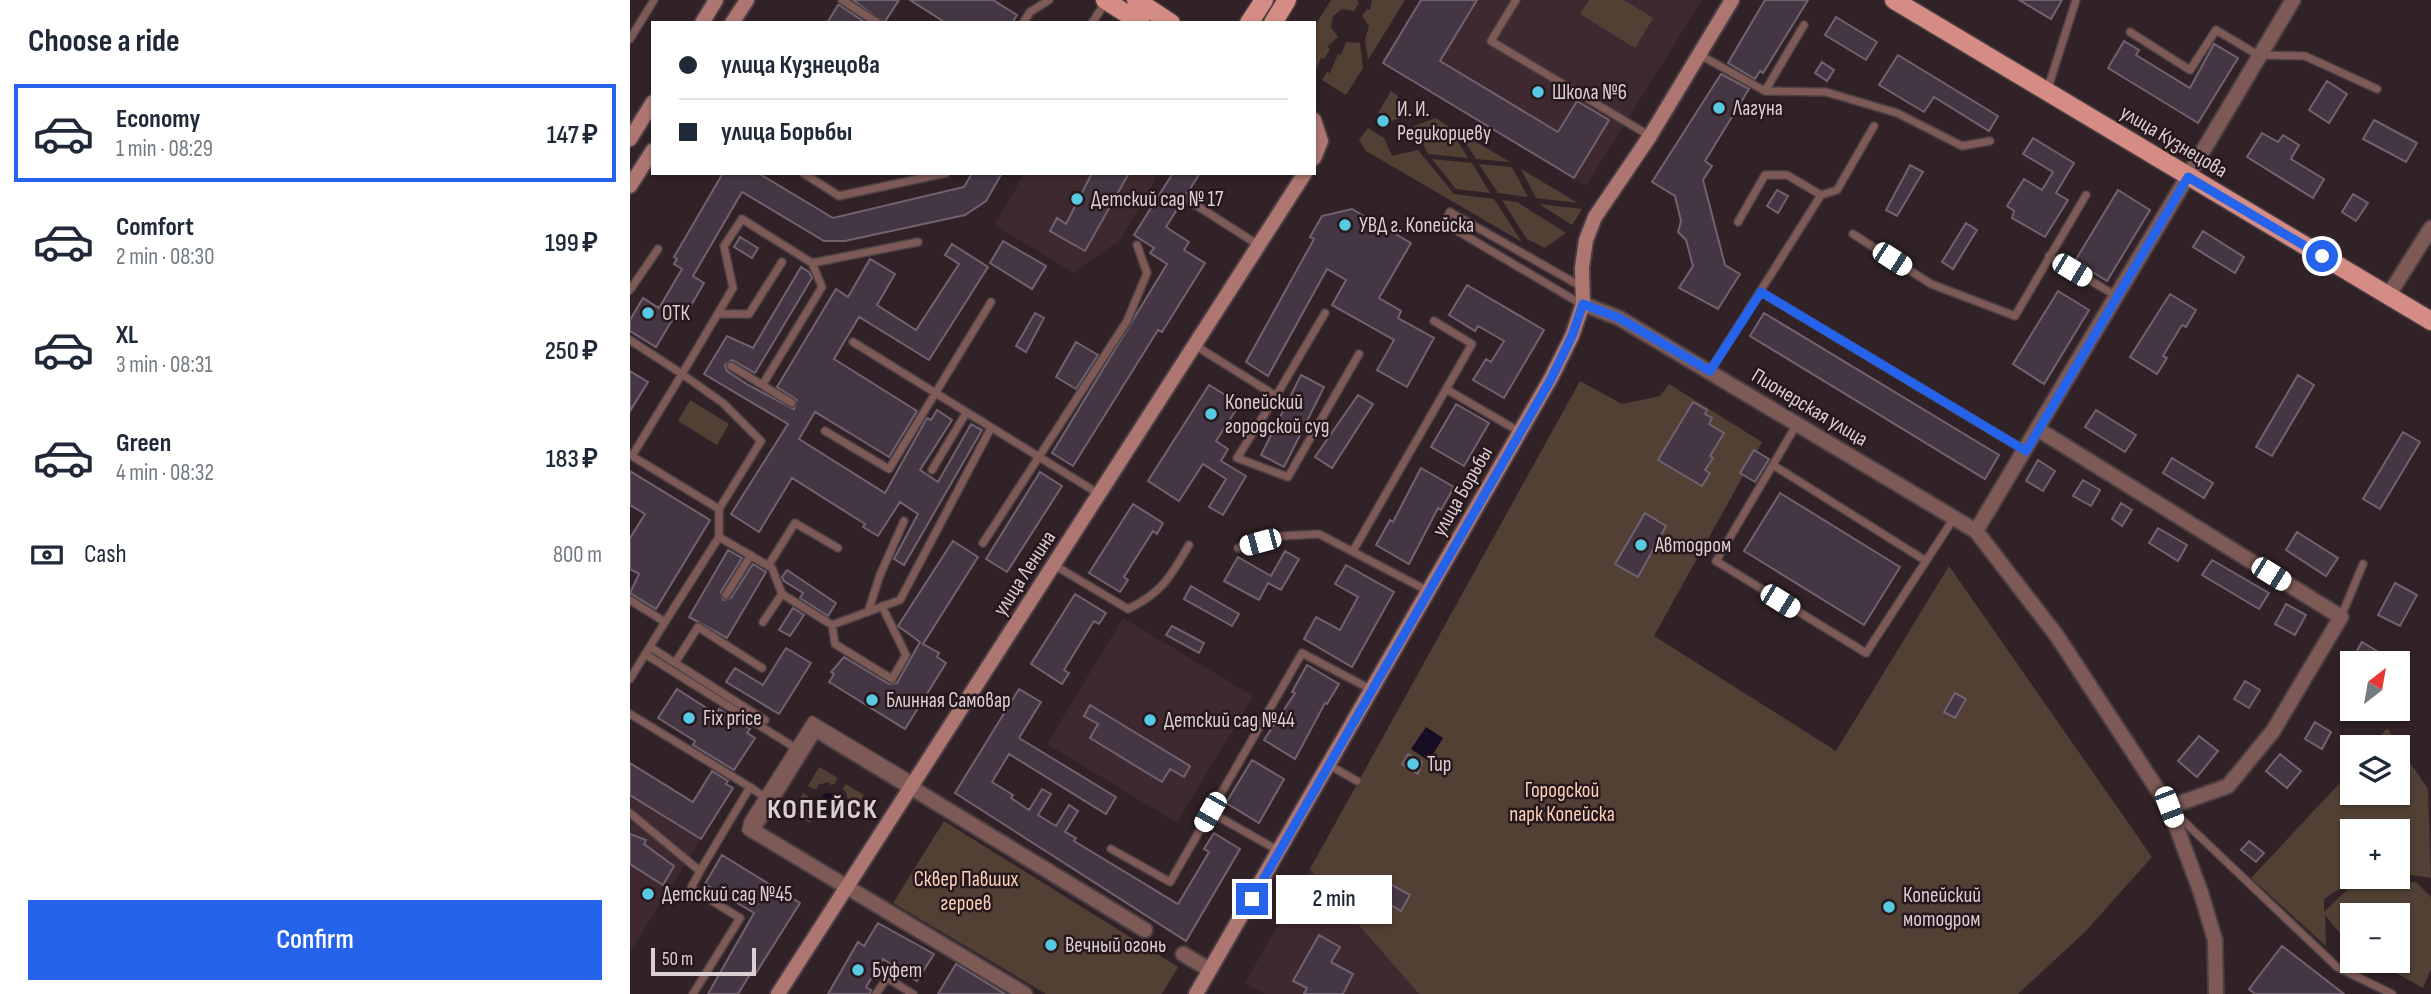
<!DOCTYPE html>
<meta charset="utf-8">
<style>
:root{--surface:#fff;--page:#f6f6f7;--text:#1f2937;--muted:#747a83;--line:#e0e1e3;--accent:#2563eb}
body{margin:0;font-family:"Sofia Sans Condensed",sans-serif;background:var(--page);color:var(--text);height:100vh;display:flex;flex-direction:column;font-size:26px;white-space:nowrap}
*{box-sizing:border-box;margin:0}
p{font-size:23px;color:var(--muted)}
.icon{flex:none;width:38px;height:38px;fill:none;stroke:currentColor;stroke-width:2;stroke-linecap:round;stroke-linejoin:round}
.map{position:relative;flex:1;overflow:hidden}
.panel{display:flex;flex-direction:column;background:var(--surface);width:630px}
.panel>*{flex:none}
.hud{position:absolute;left:21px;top:21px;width:665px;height:154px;border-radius:0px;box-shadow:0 2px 5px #0004;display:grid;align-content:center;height:154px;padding:0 28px;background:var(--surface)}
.needle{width:46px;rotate:31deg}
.fabs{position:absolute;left:1710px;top:651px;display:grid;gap:14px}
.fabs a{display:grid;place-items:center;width:70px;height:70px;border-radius:0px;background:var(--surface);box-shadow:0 2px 5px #0004;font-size:35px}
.scale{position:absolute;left:21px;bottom:18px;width:105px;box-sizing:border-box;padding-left:7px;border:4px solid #dacfd2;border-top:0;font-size:19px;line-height:24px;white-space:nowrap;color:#dacfd2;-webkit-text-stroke:5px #27181d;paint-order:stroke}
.end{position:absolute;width:32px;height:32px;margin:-16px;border:9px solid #2563eb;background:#fff;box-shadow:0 0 0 4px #fff}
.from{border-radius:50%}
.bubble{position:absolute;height:49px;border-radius:0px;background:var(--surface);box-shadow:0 2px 5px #0004;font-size:23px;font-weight:600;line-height:49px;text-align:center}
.car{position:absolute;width:21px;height:42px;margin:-21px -10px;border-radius:9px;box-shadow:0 0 5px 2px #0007;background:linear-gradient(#fff 24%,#345 0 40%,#fff 0 76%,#345 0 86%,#fff 0)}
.hud b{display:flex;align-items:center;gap:24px;height:66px;font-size:26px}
.hud b+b{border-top:2px solid var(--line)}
.hud i{width:18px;height:18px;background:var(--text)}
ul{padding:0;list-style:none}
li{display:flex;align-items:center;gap:21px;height:98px;margin:0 14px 10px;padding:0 14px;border:4px solid transparent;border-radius:0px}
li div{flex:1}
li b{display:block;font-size:26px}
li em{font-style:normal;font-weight:600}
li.on{border-color:var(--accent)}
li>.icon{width:63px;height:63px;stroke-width:1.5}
h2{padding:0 28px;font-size:32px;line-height:84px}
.pay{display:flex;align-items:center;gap:18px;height:77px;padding:0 28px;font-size:26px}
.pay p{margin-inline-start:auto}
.cta{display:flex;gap:14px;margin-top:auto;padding:14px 28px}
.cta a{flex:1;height:80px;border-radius:0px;background:var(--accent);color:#fff;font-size:28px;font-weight:600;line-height:80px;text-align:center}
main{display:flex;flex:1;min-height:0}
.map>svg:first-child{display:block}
.built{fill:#3f2930}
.green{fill:#524034}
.water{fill:#160d23}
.building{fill:#443743;stroke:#70636f;stroke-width:2}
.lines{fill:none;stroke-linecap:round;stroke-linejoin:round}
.lane-casing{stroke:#4c3e42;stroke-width:10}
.street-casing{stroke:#4c3e42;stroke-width:18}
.secondary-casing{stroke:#4c3e42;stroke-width:18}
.primary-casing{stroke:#4c3e42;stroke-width:21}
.lane{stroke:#7d5a56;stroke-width:7}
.street{stroke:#7d5a56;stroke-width:14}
.secondary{stroke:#ae7671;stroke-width:14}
.primary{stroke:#d48c85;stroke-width:18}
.route{stroke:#2563eb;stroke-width:9}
.poi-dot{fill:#57c9e2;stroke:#27181d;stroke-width:2.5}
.labels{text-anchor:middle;stroke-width:5;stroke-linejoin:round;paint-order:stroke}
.poi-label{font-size:21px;fill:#dacfd2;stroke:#27181d;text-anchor:start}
.street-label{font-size:21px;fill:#dacfd2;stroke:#27181d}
.park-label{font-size:21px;fill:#fcd2b7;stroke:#27181d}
.district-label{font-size:28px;font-weight:bold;letter-spacing:2px;fill:#dacfd2;stroke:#27181d}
</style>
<main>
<section class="panel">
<h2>Choose a ride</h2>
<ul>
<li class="on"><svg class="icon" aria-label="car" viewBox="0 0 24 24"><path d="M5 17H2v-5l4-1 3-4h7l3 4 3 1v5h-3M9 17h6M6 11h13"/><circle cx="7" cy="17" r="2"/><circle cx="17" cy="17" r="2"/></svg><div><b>Economy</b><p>1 min · 08:29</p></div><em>147 ₽</em></li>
<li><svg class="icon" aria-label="car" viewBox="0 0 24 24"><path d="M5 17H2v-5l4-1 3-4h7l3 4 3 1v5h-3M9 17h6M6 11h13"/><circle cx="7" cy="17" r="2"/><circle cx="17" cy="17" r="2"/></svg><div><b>Comfort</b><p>2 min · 08:30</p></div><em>199 ₽</em></li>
<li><svg class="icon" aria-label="car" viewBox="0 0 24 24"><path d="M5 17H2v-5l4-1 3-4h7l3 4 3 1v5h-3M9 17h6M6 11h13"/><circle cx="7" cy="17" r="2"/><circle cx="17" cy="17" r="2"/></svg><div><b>XL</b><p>3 min · 08:31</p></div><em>250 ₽</em></li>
<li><svg class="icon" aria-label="car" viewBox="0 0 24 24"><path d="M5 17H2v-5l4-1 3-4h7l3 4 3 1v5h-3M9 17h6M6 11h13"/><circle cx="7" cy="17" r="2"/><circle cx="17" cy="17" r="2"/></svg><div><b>Green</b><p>4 min · 08:32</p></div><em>183 ₽</em></li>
</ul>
<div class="pay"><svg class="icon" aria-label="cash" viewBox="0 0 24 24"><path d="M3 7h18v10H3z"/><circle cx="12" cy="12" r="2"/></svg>Cash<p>800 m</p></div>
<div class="cta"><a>Confirm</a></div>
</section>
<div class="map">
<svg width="1801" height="994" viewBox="0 0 1801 994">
<rect width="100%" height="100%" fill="#312227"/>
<!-- built -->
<path class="built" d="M791 0H1072L956 186 753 63Z
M395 173H529L491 239 444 273 364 225Z
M493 618 623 696 547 823 417 744Z
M0 795 71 839 1 950H0Z
M680 869 789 994H635L615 983Z"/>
<!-- green -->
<path class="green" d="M701 0H727L729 3 724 11 712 9 703 16 701 27 708 37 697 47 700 49 694 59 691 58 684 74V27Z
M742 0H775L738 60 735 40 739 26 732 16 737 9 740 10Z
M959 0H994L1023 18 1005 48 950 14Z
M716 42 730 43 733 68 716 95 692 80 697 72 700 73 708 54 711 55Z
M761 91 767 95 774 117 761 121 748 113Z
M806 118 818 126 838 158 798 154 784 126Z
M738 128 754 138 762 156 788 150 824 194 864 199 892 242 736 151 729 140Z
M829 132 880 162 846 159Z
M802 159 842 163 860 193 826 189Z
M849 164 882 167 898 197 868 193Z
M891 169 948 203 906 198Z
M872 200 887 202 936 233 915 248 897 239Z
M909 204 952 209 942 225Z
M950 381 992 404 1030 396 1039 384 1132 442 1024 636 1206 751 1319 566 1522 857 1455 932 1388 994H789L680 869Z
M60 400 99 424 87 445 48 421Z
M1757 728 1798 789 1801 878 1768 873V831H1722V877H1727L1694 899V912L1725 882H1786L1801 897V969L1793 988 1745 961H1768V915H1722V948L1695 915 1696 946 1621 878 1722 770V793H1768V747H1741Z
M189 767 208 778 204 784 200 785 199 782 187 785 188 788 184 789 178 786Z
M216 784 234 795 223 813 217 809 216 806 219 804 216 792 212 789Z
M173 793 179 797 180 801 176 802 179 814H183L184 817 180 823 162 812Z
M314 821 548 967 532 994H416L263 903Z"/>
<!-- water -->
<path class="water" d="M796 727 813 738 799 761 781 749Z
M189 803a10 10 0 1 1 20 0a10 10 0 1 1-20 0Z"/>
<!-- building -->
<path class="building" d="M223 0H269L254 23Z
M280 0H363L387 15 382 23H316Z
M791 0H847L810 61 928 132 947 101 979 120 944 178 753 63Z
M1135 0H1178L1133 73 1130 71 1125 79 1098 63Z
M1389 0H1432L1421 19Z
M208 5H209L236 23H197Z
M1206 17 1247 42 1236 60 1195 35Z
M1494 41 1509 50 1506 55 1560 88 1584 44 1608 58 1568 123 1478 68Z
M1268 55 1368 116 1359 131 1304 97 1294 112 1249 85Z
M1192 62 1204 70 1197 81 1185 73Z
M1091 74 1119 89 1075 161 1082 166 1073 180 1095 265 1110 274 1088 309 1049 288 1063 266 1056 240 1048 232 1051 221 1045 196 1022 182Z
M1697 81 1717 94 1699 123 1679 110Z
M1744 120 1787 143 1776 162 1733 139Z
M1632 133 1648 142 1653 135 1669 145 1661 159 1694 179 1683 198 1617 157Z
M1403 138 1444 163 1426 193 1438 200 1415 237 1382 218 1384 211 1377 206 1394 179 1412 190 1423 172 1393 154Z
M1280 165 1293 172 1267 216 1256 210Z
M93 173H128L203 218 334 187 342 173H372L356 201 335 215 215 241H194L112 192 63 276 74 283 52 321 44 317 26 347 0 331V320L13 298 29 308 52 269 44 264 47 259 44 257Z
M462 173H499L455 251 420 231 427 218 436 224Z
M543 173H570L536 227 559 242 554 250 575 263 532 332 528 330 443 466 422 453 537 264 520 253 524 248 504 235Z
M1147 190 1158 196 1148 213 1137 206Z
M1488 190 1520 210 1477 281 1445 261Z
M1723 194 1738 203 1726 221 1712 212Z
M722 209 781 243 749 298 771 311 768 318 804 338 777 387 747 370 764 340 702 305 716 280 697 269 638 376 616 362 684 239 680 237 692 216Z
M1336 223 1347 230 1323 269 1312 262Z
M1573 231 1614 257 1605 273 1563 247Z
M110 237 128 248 122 258 104 247Z
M373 241 416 266 402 289 360 263Z
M322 244 358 267 299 360 229 317 204 359 287 411 259 457 185 412 169 439 255 493 297 418 301 420 307 410 322 420 290 470 308 482 341 424 352 430 274 565 264 559 288 514 270 502 248 536 233 527 235 524 162 478 129 532 101 514 158 424 74 374 97 336 123 348 171 267 179 272 182 278 125 373 102 360 95 365 97 371 118 385 164 409 167 400 147 387 206 289 218 297 240 259 265 274 247 305 286 330 329 264 315 255Z
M837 285 914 330 874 398 843 380 856 359 861 362 874 341 848 326 845 331 819 315Z
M1428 291 1459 310 1414 384 1383 364Z
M1540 294 1566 310 1556 327 1552 325 1533 356 1537 358 1527 374 1500 357Z
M405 313 414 318 396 352 386 346Z
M1134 313 1369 455 1355 479 1120 336Z
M446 342 468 355 446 389 426 377Z
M0 371 18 382 0 411Z
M671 375 694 387 654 467 631 455Z
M1668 375 1684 385 1642 456 1626 447Z
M579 385 610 404 586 441 598 449 591 461 616 476 593 515 579 507 596 479 573 464 549 501 518 481Z
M728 395 743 404 702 468 685 457Z
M1063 402 1077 410 1075 414 1082 418 1079 424 1094 433 1080 456 1083 458 1075 470 1080 473 1072 486 1028 460Z
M826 404 859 423 834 466 801 447Z
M1466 410 1506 435 1495 452 1455 427Z
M1773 432 1790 442 1750 509 1733 499Z
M1124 450 1139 459 1125 482 1110 473Z
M1542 458 1583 483 1574 498 1533 473Z
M1408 460 1425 471 1413 491 1396 481Z
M791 468 824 487 811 510 808 508 779 564 746 545 760 520 763 522Z
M0 471 80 520 26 609 0 593 9 574 0 569V538L15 514 0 505Z
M410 472 432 486 377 572 356 559Z
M1453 480 1470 490 1461 506 1443 496Z
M1150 493 1270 567 1234 625 1114 551Z
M1491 503 1502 510 1492 526 1482 519Z
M503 504 533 523 527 534 523 531 494 577 498 580 490 592 459 573Z
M1015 513 1036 526 1008 577 985 564Z
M1528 528 1557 545 1548 561 1519 543Z
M1667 532 1708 558 1696 576 1656 550Z
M323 541 348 557 293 644 309 653 307 657 316 663 275 729 199 682 204 674 201 672 214 657 259 684 267 683 290 642 268 626Z
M98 550 112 558 91 592 93 600 101 598 123 564 136 572 97 638 59 617Z
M655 551 669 559 651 590 638 583 629 600 594 581 608 557 641 576Z
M1582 560 1639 593 1629 609 1572 575Z
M716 565 764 592 722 667 674 639 686 617 710 630 728 597 705 584Z
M157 570 206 603 198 616 170 598 173 593 154 581 152 577Z
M1765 583 1787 595 1770 626 1748 615Z
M561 586 609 614 602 626 554 599Z
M445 594 476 613 469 624 464 621 434 670 439 673 432 684 401 664Z
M1656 604 1676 615 1665 635 1645 624Z
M163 608 174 615 160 636 149 630Z
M542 626 574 643 569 653 536 635Z
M1732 642 1747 651 1740 663H1720Z
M156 648 181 663 149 714 96 682 105 668 133 685Z
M677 665 709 684 697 704 695 703 665 759 634 740 665 693 662 692Z
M1615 681 1630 690 1619 708 1604 699Z
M47 689 86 714 89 709 120 729 117 733 125 738 104 770 63 745 65 741 28 718Z
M389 689 411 702 389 738 486 797 476 814 379 754 362 782 383 795 381 798 399 810 412 789 421 794 408 815 426 826 439 805 448 811 435 832 446 838 444 841 548 904 579 852 574 849 584 833 610 849 556 941 325 793Z
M1325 693 1336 699 1325 718 1314 712Z
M460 705 560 766 554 777 540 769 532 782 460 738 468 724 454 716Z
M1685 722 1701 732 1692 749 1675 739Z
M1569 736 1588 751 1567 777 1548 761Z
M778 754 792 762 788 774 772 764Z
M1650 754 1671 771 1657 788 1636 771Z
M622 760 654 779 629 823 596 803Z
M0 763 63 802 82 771 98 781 96 784 103 788 71 839 0 795Z
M0 834 16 840 14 844 44 866 33 885 0 864Z
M1619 841 1634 853 1626 862 1611 850Z
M92 855 170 903 126 973 122 971 108 994H78L124 913 75 884Z
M760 884 780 895 771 911 751 899Z
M248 923 304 954 287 981 253 959 236 987 241 990 240 994H198L228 942 234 946Z
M689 935 710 947 701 962 723 974 713 994H674L677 988 663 981Z
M1652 946 1714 994H1625L1619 989Z
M326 964 375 994H308Z"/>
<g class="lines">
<!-- lane casing -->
<g class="lane-casing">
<path id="lane" d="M212 0 248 23
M886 0 861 41 1020 136
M393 23 400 12 419 0
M462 23 475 3
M1500 32 1560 70 1586 30 1628 55 1675 56 1747 89
M0 39 24 0
M1070 55 1135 91 1196 92 1267 113 1332 146 1360 141
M1135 91 1174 25
M1417 91 1446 0
M173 173 209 196 316 173
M558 200 630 246
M1108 222 1135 175H1157L1191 195
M1223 234 1301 284 1385 316 1456 195
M1419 256 1488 297
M0 290 28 249
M1131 292 1394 450
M951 304 814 223 820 212 952 287
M88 314H119L152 262
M0 340 52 374 103 288 94 246 112 219 182 263 288 242
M223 342 469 494
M566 346 646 396 607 458 658 477 729 354
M101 366 162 403
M1080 371 1191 195 1207 190 1244 126
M133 384 192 287 182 263
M816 389 890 432
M646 396 695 313
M1167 424 1086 561 1236 653 1324 518
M195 431 259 469 361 302
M1143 465 1296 561
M302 470 336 413
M89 537 142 568 152 594 133 622
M353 543 497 321 517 273 507 245
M608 548 651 536 689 534 798 591
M723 551 842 344 804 321
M424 565 498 609C532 593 541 576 559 545
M138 566 165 523 208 548
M152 594 202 625 270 600 361 428
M96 595 121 555
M0 600 35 622 89 537V509L131 441 93 403 52 374 2 456 89 509
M238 612 250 575 274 521
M1711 617 1733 564
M202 625 205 644 262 679 276 655 252 606
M20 647 135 720
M15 654 164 747
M45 663 68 627 132 668
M0 679 35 622
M0 714 120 787
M699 765 727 781
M580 812 649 851
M1544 812 1707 967 1762 994
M0 813 70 871 61 888 110 918 63 994
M121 834 116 830 118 821 182 720 284 781
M481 849 540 882 672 653 742 690
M70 871 120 787 133 796
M246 994 257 978 283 994"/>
</g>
<!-- street casing -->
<g class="street-casing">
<path id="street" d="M1758 296 1801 228
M953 304 989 318 1346 531 1427 636 1539 807 1571 893 1585 940 1586 994
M1409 430 1711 617 1643 731 1598 786 1539 807
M1346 531 1663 0
M553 954 580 970
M395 994 122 830 185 729 515 930"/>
</g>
<!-- secondary casing -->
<g class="secondary-casing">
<path id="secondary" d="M72 23 86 0
M102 23 117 0
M684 120 691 141 684 158
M0 139 23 102
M0 186 23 150
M148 994 675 173
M566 994 921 378 942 336 953 304 952 268 956 240 965 217 1020 136 1102 0"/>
</g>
<!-- primary casing -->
<g class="primary-casing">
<path id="primary" d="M475 0 511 23
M506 0 541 23
M1264 0 1801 321
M619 23 634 0
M643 23 657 0"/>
</g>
<!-- lane -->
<use href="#lane" class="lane"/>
<!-- street -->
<use href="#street" class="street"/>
<!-- secondary -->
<use href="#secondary" class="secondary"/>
<!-- primary -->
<use href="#primary" class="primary"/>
</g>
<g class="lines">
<!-- route -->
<path class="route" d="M622 899 921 379 942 336 953 304 989 318 1080 371 1131 292 1396 451 1558 177 1692 256"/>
</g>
<!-- markers -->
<g class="poi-dot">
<circle cx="908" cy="92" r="7"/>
<circle cx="1089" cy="108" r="7"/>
<circle cx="753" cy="121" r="7"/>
<circle cx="447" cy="199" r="7"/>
<circle cx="715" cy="225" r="7"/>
<circle cx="18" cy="313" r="7"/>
<circle cx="581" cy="414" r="7"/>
<circle cx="1011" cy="545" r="7"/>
<circle cx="242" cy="700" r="7"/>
<circle cx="59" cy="718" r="7"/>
<circle cx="520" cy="720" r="7"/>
<circle cx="783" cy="764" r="7"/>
<circle cx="18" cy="894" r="7"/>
<circle cx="1259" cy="907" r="7"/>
<circle cx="421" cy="945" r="7"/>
<circle cx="228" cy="970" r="7"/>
</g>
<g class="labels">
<!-- poi labels -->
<g class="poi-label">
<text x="922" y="99">Школа №6</text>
<text x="1103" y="115">Лагуна</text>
<text x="767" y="116">И. И.<tspan x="767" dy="24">Редикорцеву</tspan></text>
<text x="461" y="206">Детский сад № 17</text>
<text x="729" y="232">УВД г. Копейска</text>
<text x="32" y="320">ОТК</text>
<text x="595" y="409">Копейский<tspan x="595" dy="24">городской суд</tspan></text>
<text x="1025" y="552">Автодром</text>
<text x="256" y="707">Блинная Самовар</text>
<text x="73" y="725">Fix price</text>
<text x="534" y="727">Детский сад №44</text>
<text x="797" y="771">Тир</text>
<text x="32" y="901">Детский сад №45</text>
<text x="1273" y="902">Копейский<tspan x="1273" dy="24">мотодром</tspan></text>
<text x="435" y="952">Вечный огонь</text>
<text x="242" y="977">Буфет</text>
</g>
<!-- street labels -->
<g class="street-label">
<text transform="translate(1544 141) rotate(31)" y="7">улица Кузнецова</text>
<text transform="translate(1180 407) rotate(31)" y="7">Пионерская улица</text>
<text transform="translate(832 491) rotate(-60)" y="7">улица Борьбы</text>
<text transform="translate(394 573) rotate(-57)" y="7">улица Ленина</text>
</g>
<!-- park labels -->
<g class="park-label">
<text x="932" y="797">Городской<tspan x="932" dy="24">парк Копейска</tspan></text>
<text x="336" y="886">Сквер Павших<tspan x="336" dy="24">героев</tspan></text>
</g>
<!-- district labels -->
<g class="district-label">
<text x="193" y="818">КОПЕЙСК</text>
</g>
</g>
</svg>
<div class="fabs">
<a><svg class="needle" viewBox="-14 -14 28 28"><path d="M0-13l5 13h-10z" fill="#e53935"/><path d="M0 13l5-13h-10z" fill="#747a83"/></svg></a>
<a><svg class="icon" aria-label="layers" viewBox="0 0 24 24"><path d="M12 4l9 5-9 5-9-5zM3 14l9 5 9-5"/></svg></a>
<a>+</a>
<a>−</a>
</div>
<div class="scale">50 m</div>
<i class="end from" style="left:1692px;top:256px"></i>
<i class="end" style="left:622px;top:899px"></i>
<div class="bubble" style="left:646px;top:875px;width:116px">2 min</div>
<i class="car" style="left:1262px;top:259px;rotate:123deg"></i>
<i class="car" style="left:1442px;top:270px;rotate:121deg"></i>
<i class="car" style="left:630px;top:542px;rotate:255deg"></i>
<i class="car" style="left:1641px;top:574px;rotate:122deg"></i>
<i class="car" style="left:1150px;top:601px;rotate:122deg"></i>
<i class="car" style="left:1539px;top:807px;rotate:159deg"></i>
<i class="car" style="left:580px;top:812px;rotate:210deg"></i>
<div class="hud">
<b><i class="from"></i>улица Кузнецова</b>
<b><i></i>улица Борьбы</b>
</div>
</div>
</main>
